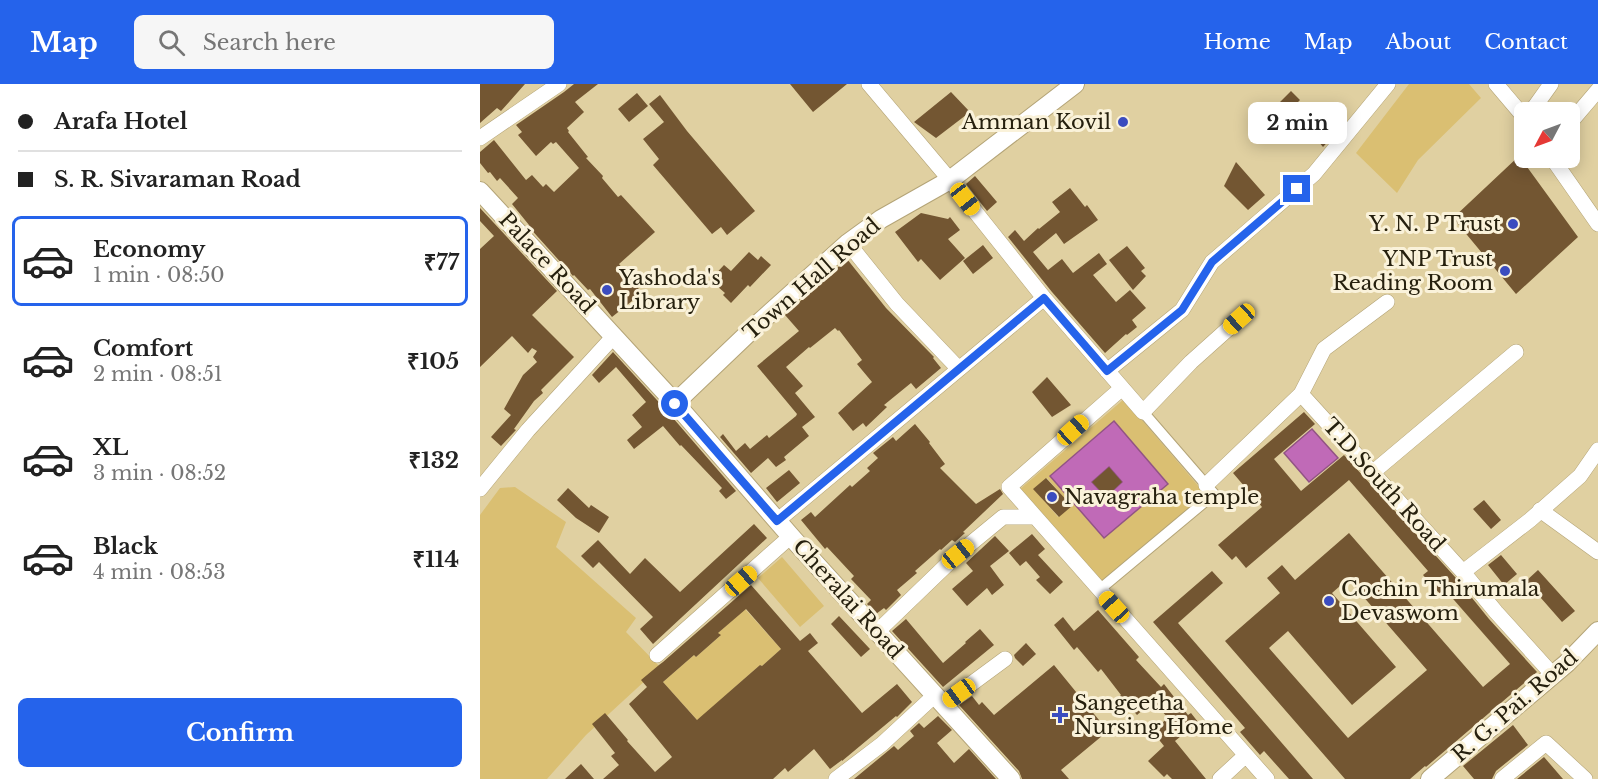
<!DOCTYPE html>
<meta charset="utf-8">
<style>
:root{--surface:#fff;--page:#f6f6f6;--text:#222;--muted:#767676;--line:#e0e0e0;--accent:#2563eb}
body{margin:0;font-family:"Libre Baskerville",serif;background:var(--page);color:var(--text);height:100vh;display:flex;flex-direction:column;font-size:22px;white-space:nowrap}
*{box-sizing:border-box;margin:0}
p{font-size:20px;color:var(--muted)}
.icon{flex:none;width:33px;height:33px;fill:none;stroke:currentColor;stroke-width:2;stroke-linecap:round;stroke-linejoin:round}
.map{position:relative;flex:1;overflow:hidden}
.panel{display:flex;flex-direction:column;background:var(--surface);width:480px}
.panel>*{flex:none}
.hud{display:grid;align-content:center;height:132px;padding:0 18px;background:var(--surface)}
.needle{width:39px;rotate:229deg}
.buttons{position:absolute;left:1034px;top:18px;display:grid;gap:12px}
.buttons a{display:grid;place-items:center;width:66px;height:66px;border-radius:9px;background:var(--surface);box-shadow:0 3px 15px #0003;font-size:30px}
.end{position:absolute;width:27px;height:27px;margin:-14px;border:8px solid #2563eb;background:#fff;box-shadow:0 0 0 3px #fff}
.from{border-radius:50%}
.bubble{position:absolute;height:42px;border-radius:9px;background:var(--surface);box-shadow:0 3px 15px #0003;font-size:20px;font-weight:700;line-height:42px;text-align:center}
.car{position:absolute;width:18px;height:36px;margin:-18px -9px;border-radius:8px;box-shadow:0 0 4px 2px #0007;background:linear-gradient(#f5c518 24%,#345 0 40%,#f5c518 0 76%,#345 0 86%,#f5c518 0)}
.hud b{display:flex;align-items:center;gap:21px;height:57px;font-size:22px}
.hud b+b{border-top:2px solid var(--line)}
.hud i{width:15px;height:15px;background:var(--text)}
ul{padding:0;list-style:none}
li{display:flex;align-items:center;gap:18px;height:90px;margin:0 12px 9px;padding:0 6px;border:3px solid transparent;border-radius:9px}
li div{flex:1}
li b{display:block;font-size:22px}
li em{font-style:normal;font-weight:700}
li.selected{border-color:var(--accent)}
li>.icon{width:54px;height:54px;stroke-width:1.5}
.action{display:flex;gap:12px;margin-top:auto;padding:12px 18px}
.action a{flex:1;height:69px;border-radius:9px;background:var(--accent);color:#fff;font-size:24px;font-weight:700;line-height:69px;text-align:center}
header{display:flex;align-items:center;gap:36px;box-sizing:border-box;height:84px;padding:0 30px;background:var(--accent);color:#fff}
header strong{font-size:28px}
nav{display:flex;gap:33px;margin-inline-start:auto;font-size:21px}
.search{width:420px;height:54px;background:var(--page);display:flex;align-items:center;gap:15px;box-sizing:border-box;padding:0 21px;border-radius:9px;color:var(--muted);font-size:22px}
main{display:flex;flex:1;min-height:0}
.map>svg:first-child{display:block}
.green{fill:#dabf72;fill-rule:evenodd}
.water{fill:#c06ab7;stroke:#925484;stroke-width:1.5;fill-rule:evenodd}
.building{fill:#735632;fill-rule:evenodd}
.lines{fill:none;stroke-linecap:round;stroke-linejoin:round}
.pedestrian-casing{stroke:#b4a477;stroke-width:12}
.minor-casing{stroke:#b4a477;stroke-width:16}
.tertiary-casing{stroke:#b4a477;stroke-width:20}
.pedestrian{stroke:#fff;stroke-width:10}
.minor{stroke:#fff;stroke-width:15}
.tertiary{stroke:#fff;stroke-width:18}
.route{stroke:#2563eb;stroke-width:8}
.poi-dot{fill:#3b4cbf;stroke:#faf2da;stroke-width:2}
.labels{text-anchor:middle;stroke-width:6;stroke-linejoin:round;paint-order:stroke}
.poi-label{font-size:21px;fill:#26200e;stroke:#faf2da;text-anchor:start}
.street-label{font-size:21px;fill:#26200e;stroke:#faf2da}
</style>
<header>
<strong>Map</strong>
<div class="search"><svg class="icon" aria-label="search" viewBox="0 0 24 24"><circle cx="10" cy="10" r="6"/><path d="M15 15l6 6"/></svg>Search here</div>
<nav><a>Home</a><a>Map</a><a>About</a><a>Contact</a></nav>
</header>
<main>
<section class="panel">
<div class="hud">
<b><i class="from"></i>Arafa Hotel</b>
<b><i></i>S. R. Sivaraman Road</b>
</div>
<ul>
<li class="selected"><svg class="icon" aria-label="car" viewBox="0 0 24 24"><path d="M5 17H2v-5l4-1 3-4h7l3 4 3 1v5h-3M9 17h6M6 11h13"/><circle cx="7" cy="17" r="2"/><circle cx="17" cy="17" r="2"/></svg><div><b>Economy</b><p>1 min · 08:50</p></div><em>₹77</em></li>
<li><svg class="icon" aria-label="car" viewBox="0 0 24 24"><path d="M5 17H2v-5l4-1 3-4h7l3 4 3 1v5h-3M9 17h6M6 11h13"/><circle cx="7" cy="17" r="2"/><circle cx="17" cy="17" r="2"/></svg><div><b>Comfort</b><p>2 min · 08:51</p></div><em>₹105</em></li>
<li><svg class="icon" aria-label="car" viewBox="0 0 24 24"><path d="M5 17H2v-5l4-1 3-4h7l3 4 3 1v5h-3M9 17h6M6 11h13"/><circle cx="7" cy="17" r="2"/><circle cx="17" cy="17" r="2"/></svg><div><b>XL</b><p>3 min · 08:52</p></div><em>₹132</em></li>
<li><svg class="icon" aria-label="car" viewBox="0 0 24 24"><path d="M5 17H2v-5l4-1 3-4h7l3 4 3 1v5h-3M9 17h6M6 11h13"/><circle cx="7" cy="17" r="2"/><circle cx="17" cy="17" r="2"/></svg><div><b>Black</b><p>4 min · 08:53</p></div><em>₹114</em></li>
</ul>
<div class="action"><a>Confirm</a></div>
</section>
<div class="map">
<svg width="1118" height="695" viewBox="0 0 1118 695">
<rect width="100%" height="100%" fill="#e0d0a1"/>
<!-- green -->
<path class="green" d="M929 0H989L1001 14 938 76 917 109 876 69Z
M644 315 726 411 621 501 539 406ZM634 337 688 399 624 454 570 392ZM567 394 591 422 578 433 554 405Z
M35 403 86 438 76 463 156 534 146 548 180 583 106 651 67 695H0V431L20 404Z
M302 473 344 522 320 543 278 494Z
M265 525 301 565 282 582 280 581 229 626 219 638 183 598 214 571 216 573 240 552 238 549Z"/>
<!-- water -->
<path class="water" d="M634 337 688 400 624 454 570 392ZM629 383 642 398 626 413 612 398Z
M832 345 858 374 829 398 804 369Z"/>
<!-- building -->
<path class="building" d="M0 0H45L21 27 17 24 0 39Z
M94 0H118L95 18 104 28 87 44 89 47 88 48 108 73 106 74 123 92 122 94 138 113 141 111 175 148 139 180 162 209 132 233 110 205 108 206 94 191 93 192 48 142 49 141 32 120 38 114 20 94 17 97 10 88 8 89 0 79V68L14 56 46 96 52 91 63 103 66 100 74 108 99 84 76 58 73 60 71 58 56 72 38 51 42 48 36 41 84 8Z
M310 0H367L333 28Z
M811 7 820 16 808 28 799 19Z
M471 8 490 28 456 54 434 38Z
M157 9 168 22 149 38 138 25Z
M180 11 207 47 275 127 247 151 241 143 232 150 173 81 179 75 163 55 184 38 169 20Z
M828 21 841 36 855 24 866 36 851 52 852 53 843 63 830 47 833 45 819 28Z
M1039 72 1098 153 1036 210 973 134Z
M756 78 785 111 768 126 744 102Z
M495 92 517 118 507 127 486 100Z
M590 104 605 123 607 121 618 136 584 160 576 149 553 168 568 186 582 175 593 189 619 169 627 180 613 191 636 218 650 206 666 224 652 236 657 243 647 251 646 250 625 269 572 208 528 153 535 146 544 157 558 144 559 145 580 128 572 118Z
M0 124 77 207 52 231 94 273 61 306 63 309 54 317 34 345 36 346 21 362 11 353 31 331 24 325 43 291 57 278 53 273 57 267 52 264 48 269 32 252 0 283V165L14 152 0 137Z
M441 129 468 135 470 133 480 146 468 155 485 174 460 196 441 175 438 178 415 148Z
M503 161 513 174 493 190 483 177Z
M647 162 665 184 661 187 666 192 653 206 629 176Z
M269 168 278 176 281 172 291 181 270 203 268 201 251 219 243 211 245 209 230 196 244 181 251 187Z
M367 175 406 224 454 273 453 274 461 284 436 305 431 299 404 321 407 323 386 343 383 339 373 347 358 329 392 298 377 280 382 276 359 246 358 247 355 244 330 264 329 263 306 283 323 302 315 309 335 333 322 343 329 352 304 373 306 376 296 383 288 374 271 389 240 353 243 350 256 367 265 359 270 365 287 351 289 354 316 332 317 330 277 282 319 247 305 231Z
M133 268 187 327 256 407 246 415 239 407 242 404 201 361 200 362 183 342 154 365 147 356 162 343 152 331 166 318 136 283 119 299 112 291Z
M567 293 591 321 572 333 552 308Z
M824 328 835 340 794 375 821 407 864 371 976 494 1009 535 1057 588 946 683 945 682 930 695H865L745 557 800 509 787 494 802 481 815 496 869 449 1003 603 1030 580 967 508 962 512 943 491 948 487 869 396 766 484 756 472 752 476 738 461 782 423 753 389ZM868 495 947 586 868 654 789 564 808 547 872 621 916 583 852 509Z
M435 340 450 358 449 359 465 380 460 384 496 420 520 405 523 410 483 448 485 449 475 458 472 456 461 466 460 465 435 487 437 489 417 506 421 511 406 526 404 524 396 530 387 520 391 516 371 495 374 492 347 463 345 465 321 436 331 428 335 433 370 401 372 403 390 387 387 384 398 374 393 369 413 353 416 357Z
M629 383 642 398 626 413 612 398Z
M309 386 320 399 297 418 286 404Z
M566 394 592 422 579 433 553 405Z
M88 404 109 424 111 421 129 433 119 449 96 434 77 416Z
M1004 416 1021 436 1011 445 993 425Z
M274 440 287 454 173 560 160 545 173 533 119 478 113 484 101 472 118 456 150 490 165 474 200 508Z
M552 450 565 465 558 471 583 498 570 510 556 496 560 493 546 477 540 482 529 469Z
M515 452 529 467 510 482 524 501 512 511 507 504 487 522 472 505 493 487 486 479Z
M1021 471 1037 490 1024 501 1008 481Z
M1058 486 1095 527 1082 538 1046 497Z
M732 487 743 499 698 539 833 695H809L784 667 780 671 760 648 765 644 673 538Z
M271 501 320 557 330 549 338 559 328 567 382 629 417 600 432 618 417 633 416 632 362 677V676L350 685 334 665 308 688 305 684 293 695H123L139 681 131 672 135 669 112 640 125 629 148 656 147 657 175 688 192 673 149 620 167 603 161 596 179 581 183 578ZM266 525 301 565 282 582 280 581 217 636 183 598 214 571 216 573 241 551 238 549Z
M618 526 659 573 656 576 681 603 684 600 708 631 711 629 718 638 695 657 726 695H692L687 690 684 693 668 677 684 662 672 647 688 634 673 617 657 631 640 612 641 611 621 585 618 588 597 563 594 566 574 541 583 533 594 547Z
M359 532 390 565 381 573 351 540Z
M426 535 463 579 486 559 485 558 500 545 514 561 463 603 412 547Z
M546 559 556 570 543 582 535 574 534 571Z
M574 581 628 647 581 686 589 695H542L539 687 479 621 492 612 499 621 502 618 514 631Z
M458 632 472 646 457 659 474 679 489 665 516 695H374L414 662 418 666 434 652 430 647 439 639 444 644Z
M1033 641 1048 661 1016 687 1012 695H994L983 682Z
M1064 673 1083 695H1037Z
M101 680 114 695H85Z"/>
<g class="lines">
<!-- pedestrian casing -->
<g class="pedestrian-casing">
<path id="pedestrian" d="M619 506 734 410 663 328"/>
</g>
<!-- minor casing -->
<g class="minor-casing">
<path id="minor" d="M389 0 470 96 564 214 663 328 711 278 759 235
M1016 0 1044 33
M1051 28 1071 0
M1089 40 1118 6
M0 54 79 0
M1072 74 1118 140
M368 159 417 220 478 284
M627 287 702 226 732 178 834 90 908 0
M642 304 529 403 787 695
M821 310 844 265 907 218
M892 389 1036 268
M726 401 821 310 983 488 1016 528 1073 591
M0 405 48 346 134 252
M1060 426 1118 468
M297 437 564 214
M983 488 1050 436 1100 392 1118 366
M398 547 478 470 523 433H555
M177 571 311 452
M464 620 525 575
M356 695 402 660 455 611
M740 695 766 671
M1022 695 1066 659 1105 695"/>
</g>
<!-- tertiary casing -->
<g class="tertiary-casing">
<path id="tertiary" d="M0 107 195 319 314 456 531 695
M195 319 280 238 368 159 401 135 470 96 595 0
M950 695 1087 579 1118 547"/>
</g>
<!-- pedestrian -->
<use href="#pedestrian" class="pedestrian"/>
<!-- minor -->
<use href="#minor" class="minor"/>
<!-- tertiary -->
<use href="#tertiary" class="tertiary"/>
</g>
<g class="lines">
<!-- route -->
<path class="route" d="M195 320 297 437 564 214 627 287 702 226 732 178 817 105"/>
</g>
<!-- markers -->
<g class="poi-dot">
<circle cx="643" cy="38" r="6"/>
<circle cx="1033" cy="140" r="6"/>
<circle cx="1025" cy="187" r="6"/>
<circle cx="127" cy="206" r="6"/>
<circle cx="572" cy="413" r="6"/>
<circle cx="849" cy="517" r="6"/>
<path d="M577 622h6v6h6v6h-6v6h-6v-6h-6v-6h6z"/>
</g>
<g class="labels">
<!-- poi labels -->
<g class="poi-label">
<text x="631" y="45" text-anchor="end">Amman Kovil</text>
<text x="1021" y="147" text-anchor="end">Y. N. P Trust</text>
<text x="1013" y="182" text-anchor="end">YNP Trust<tspan x="1013" dy="24">Reading Room</tspan></text>
<text x="139" y="201">Yashoda's<tspan x="139" dy="24">Library</tspan></text>
<text x="584" y="420">Navagraha temple</text>
<text x="861" y="512">Cochin Thirumala<tspan x="861" dy="24">Devaswom</tspan></text>
<text x="594" y="626">Sangeetha<tspan x="594" dy="24">Nursing Home</tspan></text>
</g>
<!-- street labels -->
<g class="street-label">
<text transform="translate(67 179) rotate(47)" y="7">Palace Road</text>
<text transform="translate(332 195) rotate(-41)" y="7">Town Hall Road</text>
<text transform="translate(904 401) rotate(48)" y="7">T.D.South Road</text>
<text transform="translate(368 515) rotate(48)" y="7">Cheralai Road</text>
<text transform="translate(1035 622) rotate(-41)" y="7">R. G. Pai. Road</text>
</g>
</g>
</svg>
<div class="buttons">
<a><svg class="needle" viewBox="-14 -14 28 28"><path d="M0-13l5 13h-10z" fill="#e53935"/><path d="M0 13l5-13h-10z" fill="#767676"/></svg></a>
</div>
<i class="end from" style="left:195px;top:320px"></i>
<i class="end" style="left:817px;top:105px"></i>
<div class="bubble" style="left:768px;top:18px;width:99px">2 min</div>
<i class="car" style="left:485px;top:115px;rotate:142deg"></i>
<i class="car" style="left:759px;top:235px;rotate:228deg"></i>
<i class="car" style="left:593px;top:346px;rotate:48deg"></i>
<i class="car" style="left:478px;top:470px;rotate:51deg"></i>
<i class="car" style="left:261px;top:497px;rotate:49deg"></i>
<i class="car" style="left:634px;top:523px;rotate:318deg"></i>
<i class="car" style="left:479px;top:609px;rotate:234deg"></i>
</div>
</main>
